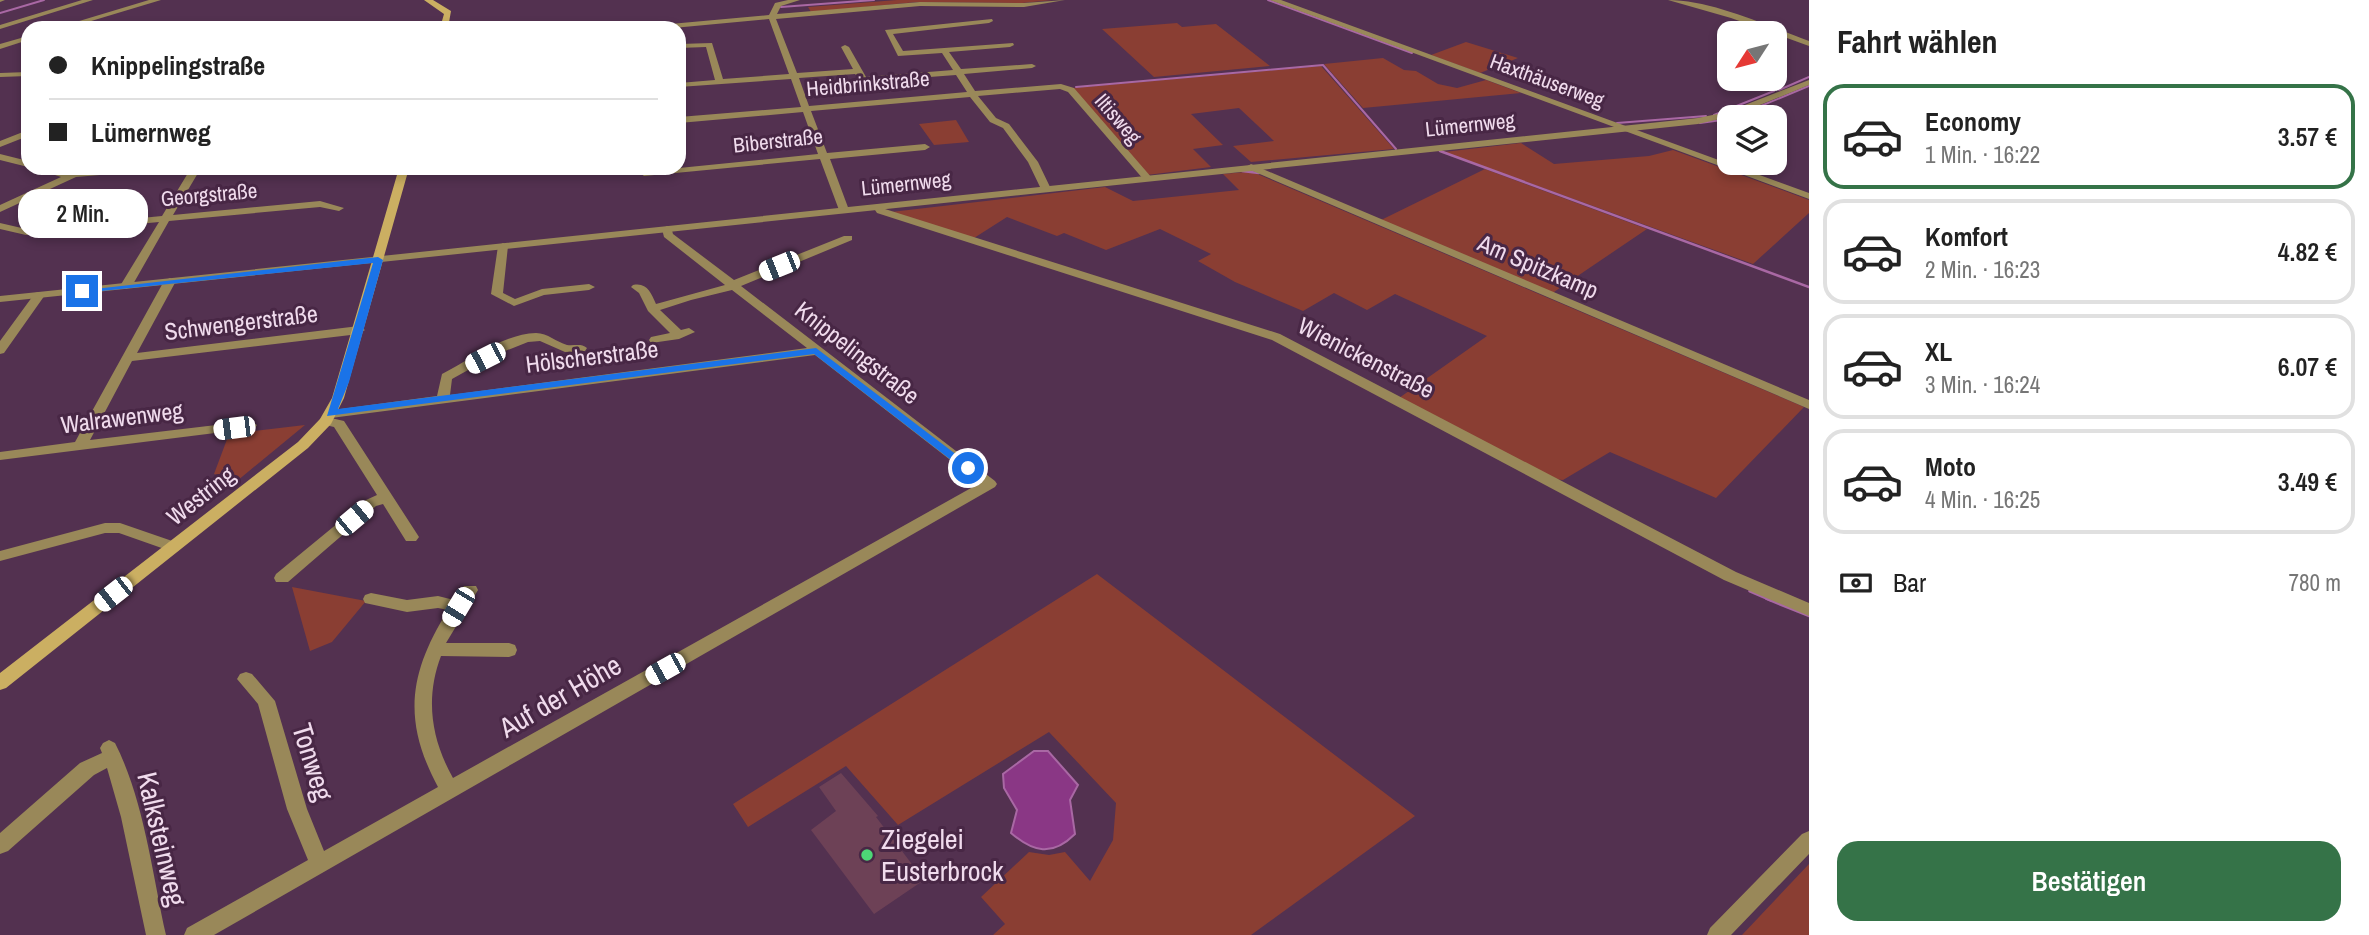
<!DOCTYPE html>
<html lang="de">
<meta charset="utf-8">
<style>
:root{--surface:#fff;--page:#f2f2f2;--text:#222;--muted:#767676;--line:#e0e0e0;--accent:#357348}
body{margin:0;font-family:"Archivo Narrow",sans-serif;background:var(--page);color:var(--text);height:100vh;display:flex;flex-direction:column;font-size:26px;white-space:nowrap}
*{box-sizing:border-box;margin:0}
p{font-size:23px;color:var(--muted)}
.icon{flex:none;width:38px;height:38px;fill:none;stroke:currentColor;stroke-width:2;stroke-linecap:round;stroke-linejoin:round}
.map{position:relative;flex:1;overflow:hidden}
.drawer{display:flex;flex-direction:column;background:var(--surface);width:560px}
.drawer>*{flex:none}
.guide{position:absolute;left:21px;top:21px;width:665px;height:154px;border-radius:21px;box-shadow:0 4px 10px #0003;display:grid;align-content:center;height:154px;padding:0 28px;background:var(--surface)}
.needle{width:46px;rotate:234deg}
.buttons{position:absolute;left:1717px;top:21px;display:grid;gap:14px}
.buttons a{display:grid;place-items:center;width:70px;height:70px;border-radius:14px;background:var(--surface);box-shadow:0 4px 10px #0003;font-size:35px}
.end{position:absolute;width:32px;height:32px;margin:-16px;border:9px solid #1a73e8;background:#fff;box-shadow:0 0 0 4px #fff}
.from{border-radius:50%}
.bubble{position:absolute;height:49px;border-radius:21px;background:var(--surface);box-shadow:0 4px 10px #0003;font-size:23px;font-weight:600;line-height:49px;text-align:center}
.car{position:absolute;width:21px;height:42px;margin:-21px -10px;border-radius:9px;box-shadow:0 0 5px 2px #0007;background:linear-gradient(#fff 24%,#345 0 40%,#fff 0 76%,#345 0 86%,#fff 0)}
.guide b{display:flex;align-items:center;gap:24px;height:66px;font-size:26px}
.guide b+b{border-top:2px solid var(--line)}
.guide i{width:18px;height:18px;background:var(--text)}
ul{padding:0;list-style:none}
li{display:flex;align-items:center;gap:21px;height:105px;margin:0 14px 10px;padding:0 14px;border:4px solid var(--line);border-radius:21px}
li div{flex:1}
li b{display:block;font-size:26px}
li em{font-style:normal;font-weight:600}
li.on{border-color:var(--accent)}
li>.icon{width:63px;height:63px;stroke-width:1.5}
h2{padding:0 28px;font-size:32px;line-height:84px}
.pay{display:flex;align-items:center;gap:18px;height:77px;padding:0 28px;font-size:26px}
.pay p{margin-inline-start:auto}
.primary-button{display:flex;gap:14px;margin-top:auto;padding:14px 28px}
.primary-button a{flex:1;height:80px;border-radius:21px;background:var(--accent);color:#fff;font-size:28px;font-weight:600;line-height:80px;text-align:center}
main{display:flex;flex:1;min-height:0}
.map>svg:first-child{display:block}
.green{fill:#8a3e33}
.water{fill:#8a3785;stroke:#a968a4;stroke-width:2}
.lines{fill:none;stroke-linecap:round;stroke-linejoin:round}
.stream-far3{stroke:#a968a4;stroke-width:2}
.stream-far2{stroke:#a968a4;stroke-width:2.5}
.stream-far1{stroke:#a968a4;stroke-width:3.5}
.stream{stroke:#a968a4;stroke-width:4.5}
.building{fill:#6d4156}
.minor{fill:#998859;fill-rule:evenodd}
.tertiary{fill:#998859;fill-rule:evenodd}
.secondary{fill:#cbaf62;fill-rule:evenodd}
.route{fill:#1a73e8}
.poi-dot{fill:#4dd676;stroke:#482745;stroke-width:2.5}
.labels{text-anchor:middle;stroke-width:6;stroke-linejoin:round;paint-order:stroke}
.far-street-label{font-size:21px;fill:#f0dbed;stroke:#482745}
.street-label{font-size:24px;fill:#f0dbed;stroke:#482745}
.near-street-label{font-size:28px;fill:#f0dbed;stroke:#482745}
.near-poi-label{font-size:28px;fill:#f0dbed;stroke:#482745;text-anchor:start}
</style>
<main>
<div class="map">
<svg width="1809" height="935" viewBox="0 0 1809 935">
<rect width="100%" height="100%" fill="#533150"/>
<!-- green -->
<path class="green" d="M897 0H1053L1022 3 917 2 811 12 808 7Z
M1177 23 1182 27 1216 24 1270 66 1154 77 1102 29Z
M1466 42 1518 58 1480 73 1431 55Z
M1383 58 1404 70 1416 71 1438 84 1457 88 1486 80 1521 93 1363 108 1324 64Z
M1321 66 1394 149 1251 162 1233 146 1274 141 1239 108 1191 114 1223 145 1193 149 1211 167 1147 175 1073 88Z
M956 120 969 142 934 145 919 124Z
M1521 143 1554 164 1649 156 1673 150 1809 200V213L1753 264 1444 152Z
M1485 169 1647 229 1551 294 1379 221Z
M1246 172 1255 173 1804 407 1716 498 1610 452 1563 480 1554 479 1399 398 1487 336 1395 294 1367 310 1334 293 1303 311 1235 282 1198 261 1211 254 1160 229 1106 250 1064 233 1057 236 1007 217 974 238 891 212 1105 187 1133 201 1239 190 1223 174Z
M305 425 237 481 214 474 229 434Z
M1097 574 1415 816 1251 935H993L1005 924 981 897 1029 852 1049 855 1065 852 1090 881 1113 840 1116 803 1049 732 898 825 846 766 748 827 733 804Z
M292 587 366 601 332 642 310 651Z
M1809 864V935H1742Z"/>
<!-- water -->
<path class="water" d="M1034 751H1048L1078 785 1070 800 1075 834C1052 857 1033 852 1011 833L1017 810 1004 788 1003 774Z"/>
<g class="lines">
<!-- stream-far3 -->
<path class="stream-far3" d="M1268 0 1412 53
M781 7 874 0
M0 13 44 0
M1076 87 1323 65 1396 149
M1779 90 1809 77
M1714 115 1774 91
M1734 117 1809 86
M1617 123 1706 116
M1700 123 1729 119"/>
<!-- stream-far2 -->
<path class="stream-far2" d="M1440 151 1809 287
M1242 171 1259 173"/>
<!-- stream-far1 -->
<path class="stream-far1" d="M1750 591 1771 600"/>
<!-- stream -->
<path class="stream" d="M1767 598 1809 615"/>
</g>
<!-- building -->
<path class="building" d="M841 773 878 816 876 817 924 880 874 914 811 830 836 811 819 787Z"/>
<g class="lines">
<!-- minor -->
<path class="minor" d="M0 0H5L0 2Z
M82 0H93L0 29V25Z
M788 0H800L781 6 777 14 920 2 1024 3 1065 0 1024 7 920 6 776 19 797 73 853 69 841 47 845 45 849 47 866 77 953 70 942 53 898 56 885 30 992 19 993 21 989 23 893 34 903 51 1013 43 1014 45 1010 47 949 52 961 69 1032 64 1036 66 1032 68 964 74 975 91 1061 84 1074 88 1152 178 1144 180 1068 92 1060 89 978 96 996 118 1009 124 1038 162 1051 189 1046 192 1041 189 1028 162 1003 128 990 122 970 97 811 111 827 153 925 144 930 147 925 150 830 159 849 210 844 213 839 210 820 159 644 176 633 168 646 170 679 168 818 154 803 112 679 123V117L801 107 791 79 679 87V83L715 80 706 47 679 48V44L712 43 723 79 789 74 769 19 673 28H644L648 26 769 15 775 3ZM855 74 863 82 956 75 967 92 809 106 799 78Z
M1270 0H1281L1809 193V199Z
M1668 0C1712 0 1768 26 1809 41V46L1731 18Z
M28 72V76L0 77V73Z
M28 130V136L0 147V141Z
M0 154 28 161V167L0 160Z
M1251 164 1809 400V409L1248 169 1246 167Z
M34 168C46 168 56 172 67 172 96 172 124 168 152 168L147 171 76 177 0 212V205L61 177Z
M191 168H201L173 215 320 201 344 208 339 211 320 207 169 221 132 286 126 289 120 286 159 222 26 235 0 229V223L26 229 162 216Z
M878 204 885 209 1280 334 1736 572 1809 603V616L1724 580 1272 340 877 213 873 207Z
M667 226 671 227 673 234 734 280 844 236H852V240L741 286 995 481 997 484 995 487 214 935H184L187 928 308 860 287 809 258 704 237 679 240 674 246 672 252 674 275 701 307 809 324 851 438 787C402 720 409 673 448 610L438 608 407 612 365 603 363 599 365 595 371 593 407 600 438 596 454 600 464 586H476L478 590 446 643H509L515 645 517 650 515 655 509 657 441 656C425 698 431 739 453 778L980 483 815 355 331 418 344 421 419 537 416 541H406L383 504 376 506 288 582H276L274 578 276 574 366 500 377 495 334 427 321 424 319 421 321 418 328 417 324 414 326 411 437 396 442 374C470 360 503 334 536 333 548 333 556 342 567 345 575 346 581 343 587 348L585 351 565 352 540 341 528 342 495 355 452 379 450 395 807 348 732 290 691 300 660 310 681 330 689 328 695 332 679 339 651 343 649 340 651 337 670 333 648 311 639 293 631 287 633 285C647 282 651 293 656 304L725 285 664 237 662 229Z
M503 243 508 246 503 293 515 299 542 289 589 284 595 287 589 290 544 295 514 306 491 294 498 246Z
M170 278 176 281 137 353 359 326 365 330 359 334 132 361 90 440 250 421 257 425 255 428 0 460V452L75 442 164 281Z
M39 292 45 295 4 353 0 354V341L35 293Z
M105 523H120L178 543 181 547 178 551 173 552 119 533H105L0 561V551Z
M109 740 115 743C144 800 152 872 166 935H146L121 817 107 768 94 775 8 851 0 854V833L80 763 102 753 100 748 103 743Z
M1809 831V854L1731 935H1707L1710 928 1802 834Z"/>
<!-- tertiary -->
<path class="tertiary" d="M149 0H161L68 28H56Z
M28 36V40L0 49V44Z
M1809 80V85L1733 116 1698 124 0 302V296L1698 118 1727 112Z"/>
<!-- secondary -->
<path class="secondary" d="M424 0H433L451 11 448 28H440L444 14Z
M399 168H409L344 398 331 424 308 448 6 688 0 690V673L298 442 320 419 332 398Z"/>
</g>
<!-- route -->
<path class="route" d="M378 257 383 260 349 382 338 409 816 348 974 468 964 470 814 354 327 416 373 263 82 293 77 291Z"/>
<!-- markers -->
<circle class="poi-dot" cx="867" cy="855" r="7"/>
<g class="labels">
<!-- far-street labels -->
<g class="far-street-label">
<text transform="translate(1547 81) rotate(20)" y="7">Haxthäuserweg</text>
<text transform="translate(868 84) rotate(-5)" y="7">Heidbrinkstraße</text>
<text transform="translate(1118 119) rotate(49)" y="7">Iltisweg</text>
<text transform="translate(1470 125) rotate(-6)" y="7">Lümernweg</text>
<text transform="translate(778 141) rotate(-6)" y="7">Biberstraße</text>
<text transform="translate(906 184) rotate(-6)" y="7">Lümernweg</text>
<text transform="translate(209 195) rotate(-5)" y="7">Georgstraße</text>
</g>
<!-- street labels -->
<g class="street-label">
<text transform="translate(1538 267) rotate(23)" y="8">Am Spitzkamp</text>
<text transform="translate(241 323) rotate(-7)" y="8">Schwengerstraße</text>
<text transform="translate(857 353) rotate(38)" y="8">Knippelingstraße</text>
<text transform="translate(592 357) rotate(-7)" y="8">Hölscherstraße</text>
<text transform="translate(1366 358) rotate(27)" y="8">Wienickenstraße</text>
<text transform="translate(122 418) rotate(-7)" y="8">Walrawenweg</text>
<text transform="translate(201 496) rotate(-38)" y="8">Westring</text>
</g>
<!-- near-street labels -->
<g class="near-street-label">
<text transform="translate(560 696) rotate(-30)" y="10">Auf der Höhe</text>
<text transform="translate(313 762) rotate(73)" y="10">Tonweg</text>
<text transform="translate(162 839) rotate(77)" y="10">Kalksteinweg</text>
</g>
<!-- near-poi labels -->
<g class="near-poi-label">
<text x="881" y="849">Ziegelei<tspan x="881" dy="32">Eusterbrock</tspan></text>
</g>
</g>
</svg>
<div class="buttons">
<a><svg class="needle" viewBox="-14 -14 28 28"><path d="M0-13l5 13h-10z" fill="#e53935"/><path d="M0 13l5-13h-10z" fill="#767676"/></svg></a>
<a><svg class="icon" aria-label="layers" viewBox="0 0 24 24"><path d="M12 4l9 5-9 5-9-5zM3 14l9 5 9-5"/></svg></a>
</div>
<i class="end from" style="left:968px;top:468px"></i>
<i class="end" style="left:82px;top:291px"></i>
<div class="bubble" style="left:18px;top:189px;width:130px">2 Min.</div>
<i class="car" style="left:779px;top:266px;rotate:248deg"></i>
<i class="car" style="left:485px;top:358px;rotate:243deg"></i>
<i class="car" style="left:234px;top:428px;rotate:263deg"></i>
<i class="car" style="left:354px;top:518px;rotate:50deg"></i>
<i class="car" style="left:113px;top:594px;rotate:232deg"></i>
<i class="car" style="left:458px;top:607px;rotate:211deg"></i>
<i class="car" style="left:665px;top:669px;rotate:241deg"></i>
<div class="guide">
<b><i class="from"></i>Knippelingstraße</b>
<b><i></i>Lümernweg</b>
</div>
</div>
<section class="drawer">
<h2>Fahrt wählen</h2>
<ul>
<li class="on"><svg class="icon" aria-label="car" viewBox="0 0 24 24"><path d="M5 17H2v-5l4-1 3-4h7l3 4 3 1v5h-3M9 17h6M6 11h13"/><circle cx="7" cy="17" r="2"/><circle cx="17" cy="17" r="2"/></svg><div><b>Economy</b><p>1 Min. · 16:22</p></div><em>3.57 €</em></li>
<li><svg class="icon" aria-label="car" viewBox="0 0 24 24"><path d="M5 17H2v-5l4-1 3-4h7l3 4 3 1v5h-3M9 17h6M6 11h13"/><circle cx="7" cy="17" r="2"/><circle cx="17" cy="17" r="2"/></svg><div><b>Komfort</b><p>2 Min. · 16:23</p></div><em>4.82 €</em></li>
<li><svg class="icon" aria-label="car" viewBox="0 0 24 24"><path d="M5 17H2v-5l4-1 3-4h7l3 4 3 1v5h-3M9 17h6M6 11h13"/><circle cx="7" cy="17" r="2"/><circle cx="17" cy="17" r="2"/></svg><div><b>XL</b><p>3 Min. · 16:24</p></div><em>6.07 €</em></li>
<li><svg class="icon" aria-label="car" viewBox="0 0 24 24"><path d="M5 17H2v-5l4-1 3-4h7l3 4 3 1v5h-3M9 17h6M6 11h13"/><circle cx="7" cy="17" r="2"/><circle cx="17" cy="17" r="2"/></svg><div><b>Moto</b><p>4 Min. · 16:25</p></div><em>3.49 €</em></li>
</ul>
<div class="pay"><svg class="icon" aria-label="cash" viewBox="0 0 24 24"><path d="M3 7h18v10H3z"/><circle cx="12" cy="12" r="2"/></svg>Bar<p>780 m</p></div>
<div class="primary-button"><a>Bestätigen</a></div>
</section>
</main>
